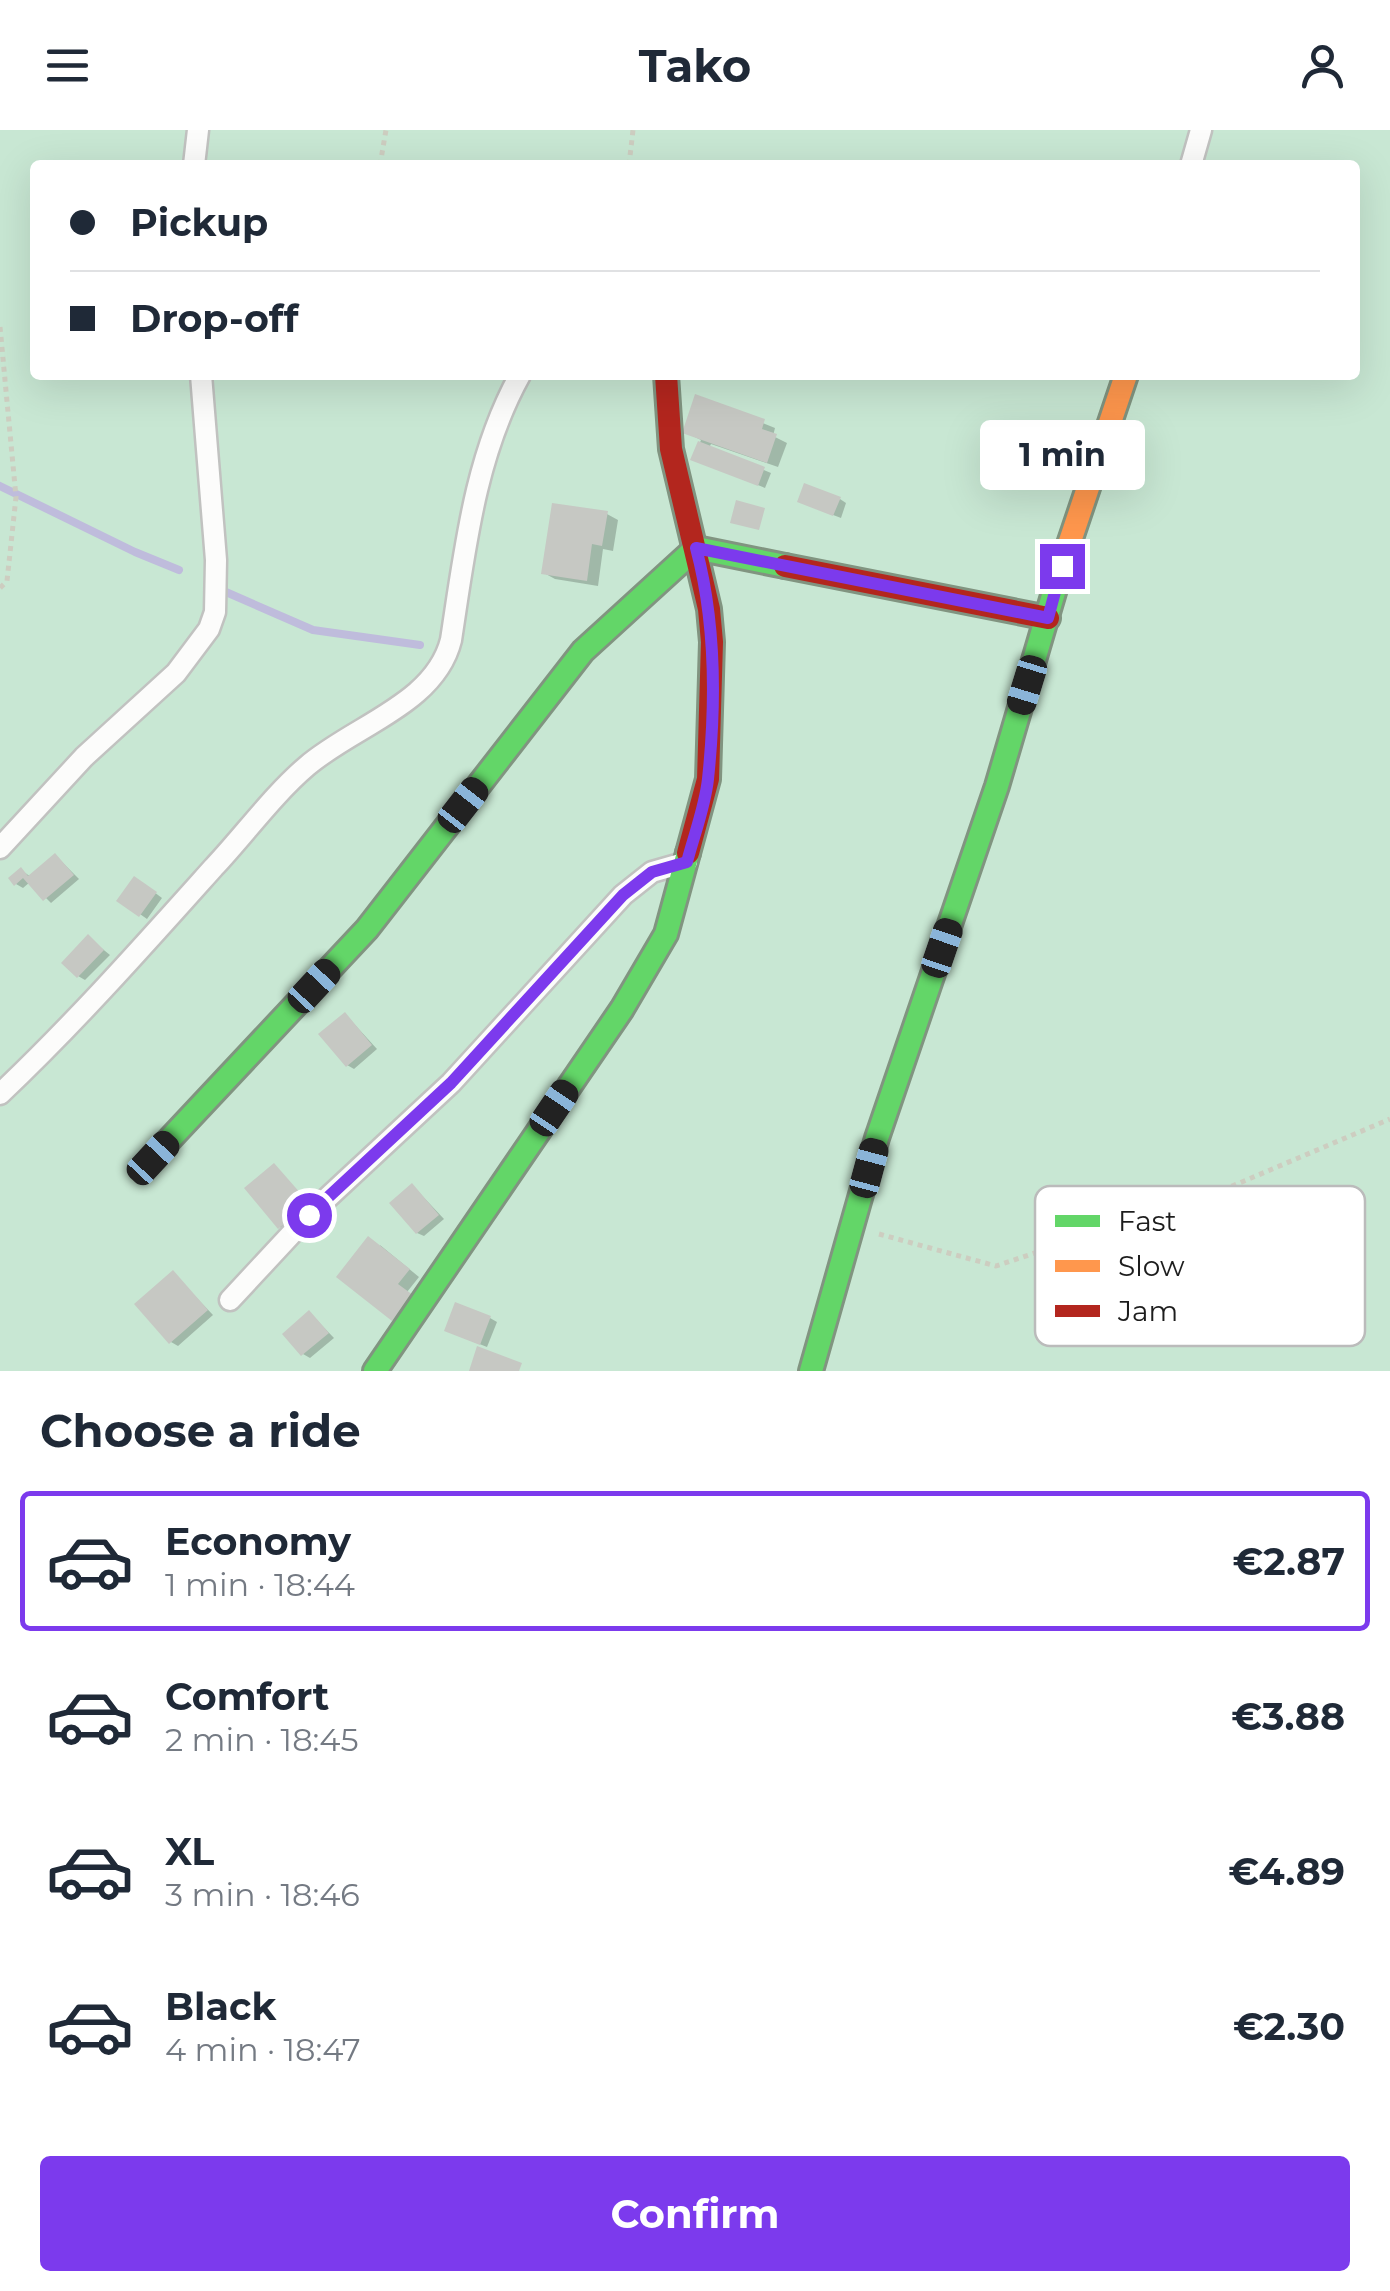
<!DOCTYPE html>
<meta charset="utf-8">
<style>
:root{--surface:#fff;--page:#f2f2f3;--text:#1f2937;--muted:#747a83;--line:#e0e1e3;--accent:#7c3aed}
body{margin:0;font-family:Montserrat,sans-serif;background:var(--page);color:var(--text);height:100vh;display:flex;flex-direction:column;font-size:38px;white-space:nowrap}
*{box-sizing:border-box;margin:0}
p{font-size:32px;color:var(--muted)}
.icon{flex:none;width:55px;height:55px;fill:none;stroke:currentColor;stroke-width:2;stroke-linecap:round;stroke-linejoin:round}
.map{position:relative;height:1241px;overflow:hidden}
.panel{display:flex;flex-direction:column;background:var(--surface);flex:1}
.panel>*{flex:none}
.hud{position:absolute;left:30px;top:30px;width:1330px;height:220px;border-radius:10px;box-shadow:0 10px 40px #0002;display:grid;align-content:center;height:220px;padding:0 40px;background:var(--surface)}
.end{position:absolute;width:45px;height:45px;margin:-22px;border:12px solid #7c3aed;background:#fff;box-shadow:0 0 0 5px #fff}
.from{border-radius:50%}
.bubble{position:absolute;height:70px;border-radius:10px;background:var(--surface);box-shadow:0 10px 40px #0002;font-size:32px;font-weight:700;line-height:70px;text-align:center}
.car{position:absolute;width:30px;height:60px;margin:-30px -15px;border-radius:12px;box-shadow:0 0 8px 2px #0007;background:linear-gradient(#222 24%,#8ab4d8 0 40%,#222 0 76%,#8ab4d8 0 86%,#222 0)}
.hud b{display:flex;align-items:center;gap:35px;height:95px;font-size:38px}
.hud b+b{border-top:2px solid var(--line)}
.hud i{width:25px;height:25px;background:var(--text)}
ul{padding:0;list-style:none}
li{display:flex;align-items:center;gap:30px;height:140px;margin:0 20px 15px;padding:0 20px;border:5px solid transparent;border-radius:10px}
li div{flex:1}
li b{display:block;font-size:38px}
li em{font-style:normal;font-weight:700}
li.current{border-color:var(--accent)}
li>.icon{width:90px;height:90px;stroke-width:1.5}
h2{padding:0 40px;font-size:45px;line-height:120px}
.action{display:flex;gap:20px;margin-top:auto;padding:20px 40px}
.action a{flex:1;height:115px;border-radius:10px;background:var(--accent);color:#fff;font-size:40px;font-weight:700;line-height:115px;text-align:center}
header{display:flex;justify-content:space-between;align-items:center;height:130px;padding:0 40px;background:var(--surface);font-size:45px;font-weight:700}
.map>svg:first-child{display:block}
.grass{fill:#c8e7d3;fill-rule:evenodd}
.shadow{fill:#0003}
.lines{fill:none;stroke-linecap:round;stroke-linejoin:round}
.stream{stroke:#bfbcdc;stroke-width:8}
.building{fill:#c6c8c3}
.street-casing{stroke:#c1c2c0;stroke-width:25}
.fast-casing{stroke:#819480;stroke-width:28}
.slow-casing{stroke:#819480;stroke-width:28}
.jam-casing{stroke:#819480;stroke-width:28}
.path{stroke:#cdcdc0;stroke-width:5;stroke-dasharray:5 5;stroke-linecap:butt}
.street{stroke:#fcfcfb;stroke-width:20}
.fast{stroke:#63d668;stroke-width:22}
.slow{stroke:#ff974d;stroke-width:22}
.jam{stroke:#b3261e;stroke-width:22}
.route{stroke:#7c3aed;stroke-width:12}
.key{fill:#fff;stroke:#bbb;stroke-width:2.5}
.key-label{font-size:28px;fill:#1d1d1d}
</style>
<header><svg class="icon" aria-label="menu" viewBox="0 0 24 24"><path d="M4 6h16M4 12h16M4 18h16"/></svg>Tako<svg class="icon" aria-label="person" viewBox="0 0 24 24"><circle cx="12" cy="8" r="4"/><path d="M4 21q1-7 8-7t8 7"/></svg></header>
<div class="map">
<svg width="1390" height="1241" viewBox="0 0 1390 1241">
<rect width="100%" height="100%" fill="#e8ebe6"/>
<!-- grass -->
<path class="grass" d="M0 0H1390V1241H0ZM35 35H1355V245H35Z"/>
<!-- shadow -->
<path class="shadow" d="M697 267 775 298 773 306 787 313 778 337 711 314 709 318 771 343 765 358 693 329 701 310 685 302Z
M840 369 846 373 841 388 807 375Z
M607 384 618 390 613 421 603 419 598 456 555 449 544 443Z
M56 726 79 749 51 773 30 752 23 758 16 754 21 740 31 747Z
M142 753 162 768 147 789 120 770Z
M89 808 110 825 85 850 78 846Z
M346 885 377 919 354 939 347 935Z
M274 1036 314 1078 287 1101 280 1097Z
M413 1056 444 1089 424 1106 417 1103Z
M380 1115 419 1147 407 1162 405 1195Z
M173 1143 213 1185 178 1216 171 1212Z
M310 1183 334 1208 310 1228 303 1224Z
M490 1188 497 1192 487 1217 454 1204Z"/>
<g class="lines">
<!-- stream -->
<path class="stream" d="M0 356 135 422 179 440
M219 459 313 500 420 515"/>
</g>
<!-- building -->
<path class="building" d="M695 264 765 289 762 299 777 304 767 333 682 303Z
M698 311 765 337 758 356 690 330Z
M804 353 841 367 833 386 797 372Z
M736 370 765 378 759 400 730 393Z
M552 373 608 381 602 416 592 414 587 451 541 444Z
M55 723 74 745 43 771 23 748 14 756 8 748 21 737 28 746Z
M134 746 157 762 139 787 116 771Z
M88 804 104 820 77 848 61 833Z
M345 882 372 915 346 937 318 904Z
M274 1033 309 1073 278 1099 244 1058Z
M412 1053 439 1085 416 1104 389 1073Z
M368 1106 410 1139 398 1154 413 1165 392 1191 336 1147Z
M173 1140 208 1180 169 1214 134 1174Z
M455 1172 491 1186 480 1215 444 1201Z
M309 1180 329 1203 301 1226 282 1204Z
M477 1216 522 1233 519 1241H469Z"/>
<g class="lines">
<!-- street casing -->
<g class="street-casing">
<path id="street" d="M194 35 198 0
M1191 35 1201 0
M0 718 84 627 176 543 209 499 215 482 216 430 201 245
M0 964C75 893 145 814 214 737 245 704 273 665 307 636 355 595 435 574 451 510 465 419 475 326 520 245
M230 1170 309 1085 451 953 623 765 652 742 687 732"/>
</g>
<!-- fast casing -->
<g class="fast-casing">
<path id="fast" d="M153 1027 367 799 583 521 696 418 785 436
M375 1241 622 879 666 804 688 723
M811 1241 877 1008 997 656 1062 435"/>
</g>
<!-- slow casing -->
<g class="slow-casing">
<path id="slow" d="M1062 435 1126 245"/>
</g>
<!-- jam casing -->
<g class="jam-casing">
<path id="jam" d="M666 245 671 319 709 479 712 512 708 649 688 723
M785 436 1048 488"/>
</g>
<!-- path -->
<path class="path" d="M380 35 386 0
M629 35 633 0
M0 197 16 367 7 451 0 458
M879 1104 996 1136 1223 1060 1390 989"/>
<!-- street -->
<use href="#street" class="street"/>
<!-- fast -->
<use href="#fast" class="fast"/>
<!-- slow -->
<use href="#slow" class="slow"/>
<!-- jam -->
<use href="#jam" class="jam"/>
</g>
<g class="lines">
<!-- route -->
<path class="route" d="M309 1085 451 953 623 765 652 742 687 732C694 705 705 677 708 649 716 573 716 492 696 418L1048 488 1062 436"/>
</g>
<!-- legend -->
<rect x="1035" y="1056" width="330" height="160" rx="15" class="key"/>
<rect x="1055" y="1085" width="45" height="12" fill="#63d668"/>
<rect x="1055" y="1130" width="45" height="12" fill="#ff974d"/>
<rect x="1055" y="1175" width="45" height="12" fill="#b3261e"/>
<g class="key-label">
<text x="1118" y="1101">Fast</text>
<text x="1118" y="1146">Slow</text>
<text x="1118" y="1191">Jam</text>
</g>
</svg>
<i class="end from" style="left:309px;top:1085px"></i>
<i class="end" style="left:1062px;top:436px"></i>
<div class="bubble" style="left:980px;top:290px;width:165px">1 min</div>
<i class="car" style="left:1027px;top:555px;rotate:197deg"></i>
<i class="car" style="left:463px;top:675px;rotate:38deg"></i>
<i class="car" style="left:942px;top:818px;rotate:19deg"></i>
<i class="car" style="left:314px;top:856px;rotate:43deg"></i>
<i class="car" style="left:554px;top:978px;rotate:34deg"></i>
<i class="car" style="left:153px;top:1028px;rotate:43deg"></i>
<i class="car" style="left:869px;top:1038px;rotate:15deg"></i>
<div class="hud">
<b><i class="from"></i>Pickup</b>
<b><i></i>Drop-off</b>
</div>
</div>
<section class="panel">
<h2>Choose a ride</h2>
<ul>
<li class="current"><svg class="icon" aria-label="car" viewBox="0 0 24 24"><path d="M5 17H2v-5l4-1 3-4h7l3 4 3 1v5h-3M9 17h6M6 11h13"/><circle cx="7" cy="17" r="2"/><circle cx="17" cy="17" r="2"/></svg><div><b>Economy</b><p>1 min · 18:44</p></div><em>€2.87</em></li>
<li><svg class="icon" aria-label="car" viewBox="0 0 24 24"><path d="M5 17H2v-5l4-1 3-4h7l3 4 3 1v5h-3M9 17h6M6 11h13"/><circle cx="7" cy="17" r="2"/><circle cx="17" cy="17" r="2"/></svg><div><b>Comfort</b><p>2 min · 18:45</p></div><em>€3.88</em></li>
<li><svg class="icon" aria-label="car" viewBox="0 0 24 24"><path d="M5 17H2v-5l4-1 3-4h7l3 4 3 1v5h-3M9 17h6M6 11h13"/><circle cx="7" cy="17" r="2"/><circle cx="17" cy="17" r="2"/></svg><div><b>XL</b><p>3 min · 18:46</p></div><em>€4.89</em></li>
<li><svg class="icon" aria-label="car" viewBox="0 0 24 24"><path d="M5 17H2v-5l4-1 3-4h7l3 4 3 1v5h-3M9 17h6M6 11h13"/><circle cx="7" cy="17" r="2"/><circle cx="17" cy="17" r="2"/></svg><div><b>Black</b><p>4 min · 18:47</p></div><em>€2.30</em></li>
</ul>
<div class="action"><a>Confirm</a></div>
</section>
